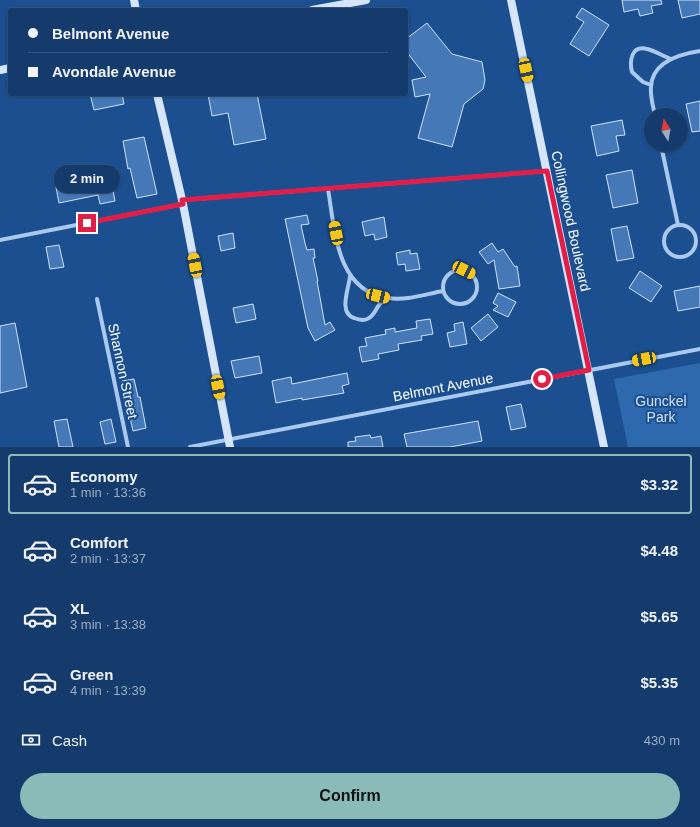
<!DOCTYPE html>
<meta charset="utf-8">
<style>
:root{--surface:#143b6b;--page:#1d4271;--text:#f1f3f6;--muted:#9dadc1;--line:#33557e;--accent:#8bbbb9}
body{margin:0;font-family:Helvetica,sans-serif;background:var(--page);color:var(--text);height:100vh;display:flex;flex-direction:column;font-size:15px;white-space:nowrap}
*{box-sizing:border-box;margin:0}
p{font-size:13px;color:var(--muted)}
.icon{flex:none;width:22px;height:22px;fill:none;stroke:currentColor;stroke-width:2;stroke-linecap:round;stroke-linejoin:round}
.map{position:relative;height:447px;overflow:hidden}
.drawer{display:flex;flex-direction:column;background:var(--surface);flex:1}
.drawer>*{flex:none}
.banner{position:absolute;left:8px;top:8px;width:400px;height:88px;border-radius:4px;box-shadow:0 1px 3px #0004,0 0 0 1px var(--line);display:grid;align-content:center;height:88px;padding:0 20px;background:var(--surface)}
.needle{width:26px;rotate:349deg}
.tools{position:absolute;left:644px;top:108px;display:grid;gap:8px}
.tools a{display:grid;place-items:center;width:44px;height:44px;border-radius:50%;background:var(--surface);box-shadow:0 1px 3px #0004,0 0 0 1px var(--line);font-size:20px}
.end{position:absolute;width:18px;height:18px;margin:-9px;border:5px solid #e11d48;background:#fff;box-shadow:0 0 0 2px #fff}
.from{border-radius:50%}
.bubble{position:absolute;height:28px;border-radius:14px;background:var(--surface);box-shadow:0 1px 3px #0004,0 0 0 1px var(--line);font-size:13px;font-weight:600;line-height:28px;text-align:center}
.car{position:absolute;width:12px;height:24px;margin:-12px -6px;border-radius:5px;box-shadow:0 0 3px 1px #0007;background:linear-gradient(#f5c518 24%,#345 0 40%,#f5c518 0 76%,#345 0 86%,#f5c518 0)}
.banner b{display:flex;align-items:center;gap:14px;height:38px;font-size:15px}
.banner b+b{border-top:1px solid var(--line)}
.banner i{width:10px;height:10px;background:var(--text)}
ul{padding:7px 0 0;list-style:none}
li{display:flex;align-items:center;gap:12px;height:60px;margin:0 8px 6px;padding:0 12px;border:2px solid transparent;border-radius:4px}
li div{flex:1}
li b{display:block;font-size:15px}
li em{font-style:normal;font-weight:600}
li.on{border-color:var(--accent)}
li>.icon{width:36px;height:36px;stroke-width:1.5}
.pay{display:flex;align-items:center;gap:10px;height:44px;padding:0 20px;font-size:15px}
.pay p{margin-inline-start:auto}
.primary-button{display:flex;gap:8px;margin-top:auto;padding:8px 20px}
.primary-button a{flex:1;height:46px;border-radius:24px;background:var(--accent);color:#111;font-size:16px;font-weight:600;line-height:46px;text-align:center}
.map>svg:first-child{display:block}
.green{fill:#2e69ad}
.building{fill:#4478b7;stroke:#cfe3fa}
.lines{fill:none;stroke-linecap:round;stroke-linejoin:round}
.street{stroke:#a9c9ee;stroke-width:4}
.secondary{stroke:#d6e6fa;stroke-width:8}
.route{stroke:#e11d48;stroke-width:5}
.labels{text-anchor:middle;stroke-width:4;stroke-linejoin:round;paint-order:stroke}
.street-label{font-size:14px;fill:#fff;stroke:#1b4f8f}
.park-label{font-size:14px;fill:#cfe3fa;stroke:#1b4f8f}
</style>
<div class="map">
<svg width="700" height="447" viewBox="0 0 700 447">
<rect width="100%" height="100%" fill="#1b4f8f"/>
<!-- green -->
<path class="green" d="M700 363V447H628L614 379Z"/>
<!-- building -->
<path class="building" d="M622 0H661L662 4 651 6 653 13 640 16 638 9 624 12Z
M678 0H700V14L682 18Z
M582 8 609 25 589 56 570 44 584 22 576 17Z
M427 23 452 54 482 62 485 80 483 89 464 104 452 147 418 138 430 94 415 97 412 80 426 77 406 51V39Z
M90 94H122L124 104 94 110Z
M208 94H257L266 139 234 145 228 113 212 116Z
M700 101V131L692 132 686 104Z
M622 120 625 135 616 136 619 151 597 156 591 126Z
M144 137 157 194 137 198 130 168 128 169 123 141Z
M632 170 638 203 613 208 606 175Z
M90 175 92 184 111 180 115 201 100 204 98 195 59 203 55 182Z
M307 215 309 224 301 225 305 243 307 250 314 249 315 258H313L318 281H317L325 325 330 322 335 330 315 341 308 328 285 219Z
M384 217 387 237 375 240 374 234 365 236 362 222Z
M627 226 634 258 617 261 611 229Z
M233 233 235 248 221 251 218 236Z
M492 243 498 252 503 249 515 267 517 266 520 286 499 289 494 260 488 264 479 252Z
M59 245 64 267 50 269 46 247Z
M410 250V254L417 253 420 269 406 271 405 264 398 265 396 253Z
M640 271 662 286 651 302 629 288Z
M700 286V307L678 311 674 291Z
M498 293 516 302 508 317 493 310 498 306 493 303Z
M253 304 256 319 236 323 233 308Z
M488 314 498 327 481 341 471 328Z
M430 319 433 334 421 336 422 340 398 344 399 350 378 354 379 359 362 362 359 347 367 346 365 338 386 334 385 330 395 328V332L417 328 416 321Z
M463 322 467 344 450 347 447 333 455 331 454 324Z
M15 323 27 387 0 393V326Z
M259 356 262 373 235 378 231 361Z
M347 373 349 384 342 386 344 393 302 400V398L276 403 272 381 291 377 292 384Z
M134 379 138 397H140L146 428 133 431 122 381Z
M521 404 526 427 511 430 506 407Z
M67 419 73 447H59L54 421Z
M111 419 116 442 105 444 100 422Z
M478 421 482 441 450 447H407L404 434Z
M370 435 371 438 381 436 383 447H348V442L356 441 355 437Z"/>
<g class="lines">
<!-- street -->
<path class="street" d="M651 85 643 82 632 72C629 60 632 45 647 49 655 51 663 56 671 59
M655 115C653 106 650 96 651 87 652 62 680 54 700 51
M661 145 678 225
M328 189C335 230 336 291 388 298 406 301 426 294 443 291
M182 200 547 171
M664 241a16 16 0 1 1 32 0a16 16 0 1 1-32 0Z
M0 240 183 204
M443 287a17 17 0 1 1 34 0a17 17 0 1 1-34 0Z
M350 276C349 288 338 313 354 318 359 320 365 321 369 318 374 315 376 309 379 305 381 302 386 300 389 298
M97 299 128 447
M190 447 700 349"/>
<!-- secondary -->
<path class="secondary" d="M134 0 136 10
M511 0 604 447
M312 10 366 0
M0 70 10 68
M157 94 183 204 230 447"/>
</g>
<g class="lines">
<!-- route -->
<path class="route" d="M87 223 183 204 182 200 547 171 589 370 542 379"/>
</g>
<g class="labels">
<!-- street labels -->
<g class="street-label">
<text transform="translate(571 221) rotate(78)" y="5">Collingwood Boulevard</text>
<text transform="translate(123 371) rotate(78)" y="5">Shannon Street</text>
<text transform="translate(443 387) rotate(-11)" y="5">Belmont Avenue</text>
</g>
<!-- park labels -->
<g class="park-label">
<text x="661" y="406">Gunckel<tspan x="661" dy="16">Park</tspan></text>
</g>
</g>
</svg>
<div class="tools">
<a><svg class="needle" viewBox="-14 -14 28 28"><path d="M0-13l5 13h-10z" fill="#e53935"/><path d="M0 13l5-13h-10z" fill="#9dadc1"/></svg></a>
</div>
<i class="end from" style="left:542px;top:379px"></i>
<i class="end" style="left:87px;top:223px"></i>
<div class="bubble" style="left:54px;top:165px;width:66px">2 min</div>
<i class="car" style="left:526px;top:70px;rotate:168deg"></i>
<i class="car" style="left:336px;top:233px;rotate:349deg"></i>
<i class="car" style="left:195px;top:265px;rotate:349deg"></i>
<i class="car" style="left:464px;top:270px;rotate:117deg"></i>
<i class="car" style="left:378px;top:296px;rotate:103deg"></i>
<i class="car" style="left:644px;top:359px;rotate:259deg"></i>
<i class="car" style="left:218px;top:387px;rotate:169deg"></i>
<div class="banner">
<b><i class="from"></i>Belmont Avenue</b>
<b><i></i>Avondale Avenue</b>
</div>
</div>
<section class="drawer">
<ul>
<li class="on"><svg class="icon" aria-label="car" viewBox="0 0 24 24"><path d="M5 17H2v-5l4-1 3-4h7l3 4 3 1v5h-3M9 17h6M6 11h13"/><circle cx="7" cy="17" r="2"/><circle cx="17" cy="17" r="2"/></svg><div><b>Economy</b><p>1 min · 13:36</p></div><em>$3.32</em></li>
<li><svg class="icon" aria-label="car" viewBox="0 0 24 24"><path d="M5 17H2v-5l4-1 3-4h7l3 4 3 1v5h-3M9 17h6M6 11h13"/><circle cx="7" cy="17" r="2"/><circle cx="17" cy="17" r="2"/></svg><div><b>Comfort</b><p>2 min · 13:37</p></div><em>$4.48</em></li>
<li><svg class="icon" aria-label="car" viewBox="0 0 24 24"><path d="M5 17H2v-5l4-1 3-4h7l3 4 3 1v5h-3M9 17h6M6 11h13"/><circle cx="7" cy="17" r="2"/><circle cx="17" cy="17" r="2"/></svg><div><b>XL</b><p>3 min · 13:38</p></div><em>$5.65</em></li>
<li><svg class="icon" aria-label="car" viewBox="0 0 24 24"><path d="M5 17H2v-5l4-1 3-4h7l3 4 3 1v5h-3M9 17h6M6 11h13"/><circle cx="7" cy="17" r="2"/><circle cx="17" cy="17" r="2"/></svg><div><b>Green</b><p>4 min · 13:39</p></div><em>$5.35</em></li>
</ul>
<div class="pay"><svg class="icon" aria-label="cash" viewBox="0 0 24 24"><path d="M3 7h18v10H3z"/><circle cx="12" cy="12" r="2"/></svg>Cash<p>430 m</p></div>
<div class="primary-button"><a>Confirm</a></div>
</section>
